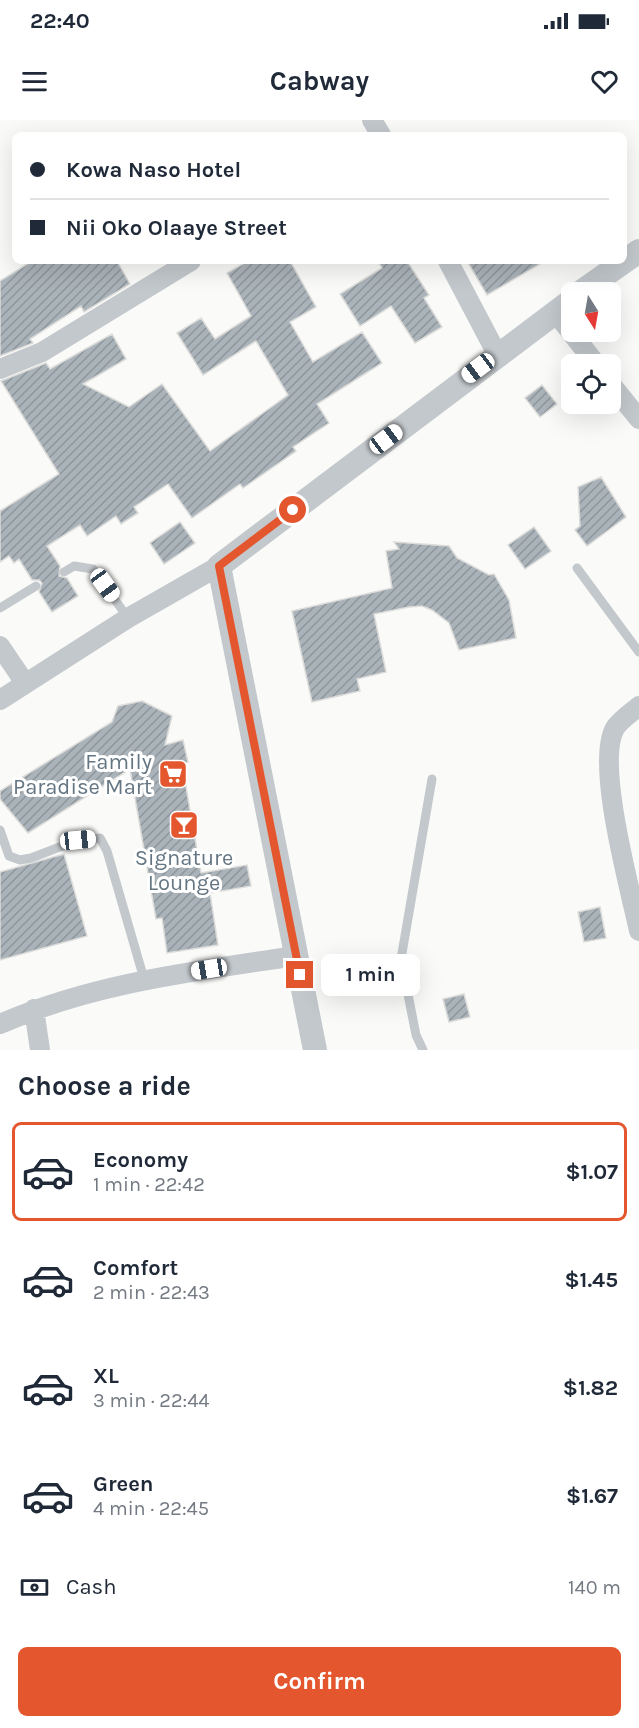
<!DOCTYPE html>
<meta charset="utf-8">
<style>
:root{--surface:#fff;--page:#f2f2f3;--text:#1f2937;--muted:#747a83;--line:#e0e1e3;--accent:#e4572e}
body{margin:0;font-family:Karla,sans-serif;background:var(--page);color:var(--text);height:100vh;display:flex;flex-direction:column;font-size:22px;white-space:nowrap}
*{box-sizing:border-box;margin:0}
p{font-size:20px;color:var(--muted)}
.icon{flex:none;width:33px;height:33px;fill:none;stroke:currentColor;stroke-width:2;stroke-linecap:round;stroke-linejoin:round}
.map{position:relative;height:930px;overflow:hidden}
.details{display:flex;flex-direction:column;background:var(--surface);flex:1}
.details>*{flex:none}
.top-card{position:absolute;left:12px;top:12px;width:615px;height:132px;border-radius:9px;box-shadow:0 6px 24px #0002;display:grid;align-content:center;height:132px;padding:0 18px;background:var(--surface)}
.needle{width:39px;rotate:169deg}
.tools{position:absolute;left:561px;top:162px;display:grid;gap:12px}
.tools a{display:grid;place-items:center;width:60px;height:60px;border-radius:9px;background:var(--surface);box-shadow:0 6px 24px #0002;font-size:30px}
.end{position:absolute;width:27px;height:27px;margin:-14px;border:8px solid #e4572e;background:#fff;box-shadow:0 0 0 3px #fff}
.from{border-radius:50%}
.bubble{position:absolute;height:42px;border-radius:9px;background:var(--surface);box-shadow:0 6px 24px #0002;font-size:20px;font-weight:700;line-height:42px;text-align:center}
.car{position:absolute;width:18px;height:36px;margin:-18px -9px;border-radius:8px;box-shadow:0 0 4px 2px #0007;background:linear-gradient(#fff 24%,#345 0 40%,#fff 0 76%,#345 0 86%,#fff 0)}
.top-card b{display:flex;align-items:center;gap:21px;height:57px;font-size:22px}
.top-card b+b{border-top:2px solid var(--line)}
.top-card i{width:15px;height:15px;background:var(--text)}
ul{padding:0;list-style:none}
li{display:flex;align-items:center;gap:18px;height:99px;margin:0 12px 9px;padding:0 6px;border:3px solid transparent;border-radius:9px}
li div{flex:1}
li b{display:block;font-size:22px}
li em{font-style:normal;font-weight:700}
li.current{border-color:var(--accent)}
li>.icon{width:54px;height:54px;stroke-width:1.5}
h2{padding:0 18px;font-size:27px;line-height:72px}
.pay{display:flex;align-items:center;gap:15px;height:66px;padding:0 18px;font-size:22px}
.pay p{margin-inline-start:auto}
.cta{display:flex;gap:12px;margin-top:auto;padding:12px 18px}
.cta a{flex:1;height:69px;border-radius:9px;background:var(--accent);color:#fff;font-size:24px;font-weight:700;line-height:69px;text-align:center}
.status{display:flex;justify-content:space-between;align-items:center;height:42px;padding:0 30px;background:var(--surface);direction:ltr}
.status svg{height:16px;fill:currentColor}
header{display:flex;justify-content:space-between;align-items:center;height:78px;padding:0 18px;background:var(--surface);font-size:27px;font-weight:700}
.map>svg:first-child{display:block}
.building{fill:url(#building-hatch);stroke:#dcdcda;stroke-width:1.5}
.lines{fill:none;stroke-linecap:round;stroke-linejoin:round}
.service{stroke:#c3c8cc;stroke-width:9}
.minor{stroke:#c3c8cc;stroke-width:20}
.tertiary{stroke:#c3c8cc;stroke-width:24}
.route{stroke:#e4572e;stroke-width:8}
.labels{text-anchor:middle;stroke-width:6;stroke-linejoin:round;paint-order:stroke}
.poi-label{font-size:22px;fill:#657683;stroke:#fff;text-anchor:end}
</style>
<div class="status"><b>22:40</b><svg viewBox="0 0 49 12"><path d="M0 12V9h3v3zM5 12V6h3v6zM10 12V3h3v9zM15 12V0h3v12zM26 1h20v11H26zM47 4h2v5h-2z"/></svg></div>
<header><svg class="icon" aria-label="menu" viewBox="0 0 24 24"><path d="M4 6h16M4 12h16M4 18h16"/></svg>Cabway<svg class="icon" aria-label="heart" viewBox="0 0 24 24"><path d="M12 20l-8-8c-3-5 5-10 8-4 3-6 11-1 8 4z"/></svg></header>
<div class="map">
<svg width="639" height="930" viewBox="0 0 639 930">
<defs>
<pattern id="building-hatch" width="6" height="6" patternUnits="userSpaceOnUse" patternTransform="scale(1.5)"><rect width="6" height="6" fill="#aab3b9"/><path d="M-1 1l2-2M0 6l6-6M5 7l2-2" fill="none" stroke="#8e969c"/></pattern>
</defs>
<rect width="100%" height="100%" fill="#fafaf8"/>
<!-- building -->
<path class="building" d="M32 141H117L130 164 84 192 81 186 30 219 33 223 0 236V161Z
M248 141H290L316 187 290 202 313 242 362 212 382 243 317 284 329 303 293 327 296 331 243 368 240 364 192 398 168 364 134 387 138 393 121 404 116 396 87 416 80 405 47 426 60 446 59 456 67 458 78 476 52 492 39 472 42 463 39 460H32L19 439 14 443 9 436 0 442V391L59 354 1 261 46 243 50 249 112 214 126 239 83 264 129 287 162 264 210 331 288 275 256 221 203 255 177 213 201 198 215 219 251 196 227 153Z
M378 141H407L429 175 424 178 442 207 415 223 391 186 360 206 340 174 382 148Z
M467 141H545L487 175Z
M542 265 557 284 540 297 525 278Z
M601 357 626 397 587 426 575 410 580 406 578 367Z
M180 402 195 423 164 444 150 423Z
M534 407 551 431 525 449 508 425Z
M394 422 449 426 457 438 489 455 494 454 509 480 516 518 459 530 449 503 432 490 422 486 409 487 374 494 386 552 357 559 360 571 312 582 292 491 392 468 386 431 399 429Z
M142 581 172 596 165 625 183 620 188 642 182 644 201 753 247 745 251 766 210 773 218 825 167 833 162 798 156 799 130 649 28 713 0 679V671L112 602 118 586Z
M64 734 87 816 0 840V752Z
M600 787 606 818 584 822 578 792Z
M464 874 470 897 449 902 443 879Z"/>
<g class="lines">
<!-- service -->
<path class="service" d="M577 448 639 532
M64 452 74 446 93 449 128 498
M0 488 36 466
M0 710 9 736 20 740 31 738 78 720 100 718 107 731 144 859
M423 930 416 915 401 839 432 659"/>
<!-- minor -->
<path class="minor" d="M372 0 381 15
M448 141 497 234
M555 192 596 244
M0 249 42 232 191 141
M610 263 639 299
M0 526 25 563
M0 580 128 498 219 446
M639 586C632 592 620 600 615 608 595 643 630 768 639 811
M34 889 40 930
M0 904C94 863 196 851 296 836"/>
<!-- tertiary -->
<path class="tertiary" d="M581 172 639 131
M315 930 219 446 572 180"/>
</g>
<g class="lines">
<!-- route -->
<path class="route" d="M293 390 219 446 300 855"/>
</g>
<!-- icons -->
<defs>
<g id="supermarket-square" transform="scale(1.5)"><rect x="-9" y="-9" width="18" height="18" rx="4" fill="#e4572e" stroke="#fff"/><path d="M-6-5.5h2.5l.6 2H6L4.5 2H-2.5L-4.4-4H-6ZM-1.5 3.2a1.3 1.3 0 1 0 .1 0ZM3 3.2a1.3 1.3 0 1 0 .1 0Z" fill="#fff"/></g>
<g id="bar-square" transform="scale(1.5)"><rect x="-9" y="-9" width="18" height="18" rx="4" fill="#e4572e" stroke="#fff"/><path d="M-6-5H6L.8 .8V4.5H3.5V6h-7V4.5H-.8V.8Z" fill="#fff"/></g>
</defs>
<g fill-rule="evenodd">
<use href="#supermarket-square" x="173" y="654"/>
<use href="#bar-square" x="184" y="705"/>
</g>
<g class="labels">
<!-- poi labels -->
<g class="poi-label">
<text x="152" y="649">Family<tspan x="152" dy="25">Paradise Mart</tspan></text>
<text x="184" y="745" text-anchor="middle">Signature<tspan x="184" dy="25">Lounge</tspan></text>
</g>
</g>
</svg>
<div class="tools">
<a><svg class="needle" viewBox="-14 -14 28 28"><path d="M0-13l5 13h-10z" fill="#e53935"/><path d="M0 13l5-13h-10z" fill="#747a83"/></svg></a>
<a><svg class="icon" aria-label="locate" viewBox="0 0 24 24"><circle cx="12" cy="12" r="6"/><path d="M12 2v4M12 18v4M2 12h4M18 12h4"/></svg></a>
</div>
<i class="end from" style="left:293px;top:390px"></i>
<i class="end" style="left:300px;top:855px"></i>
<div class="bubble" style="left:321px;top:834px;width:99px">1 min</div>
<i class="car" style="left:478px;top:248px;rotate:233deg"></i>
<i class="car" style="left:386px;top:319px;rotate:53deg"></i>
<i class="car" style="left:105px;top:465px;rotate:144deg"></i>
<i class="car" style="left:78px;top:720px;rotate:84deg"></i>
<i class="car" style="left:209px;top:849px;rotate:261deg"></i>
<div class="top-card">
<b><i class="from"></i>Kowa Naso Hotel</b>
<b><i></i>Nii Oko Olaaye Street</b>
</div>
</div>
<section class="details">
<h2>Choose a ride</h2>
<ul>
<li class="current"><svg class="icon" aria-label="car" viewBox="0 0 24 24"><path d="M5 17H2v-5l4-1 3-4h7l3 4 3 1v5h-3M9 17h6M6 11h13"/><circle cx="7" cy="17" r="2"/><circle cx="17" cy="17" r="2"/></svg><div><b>Economy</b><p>1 min · 22:42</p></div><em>$1.07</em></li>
<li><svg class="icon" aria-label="car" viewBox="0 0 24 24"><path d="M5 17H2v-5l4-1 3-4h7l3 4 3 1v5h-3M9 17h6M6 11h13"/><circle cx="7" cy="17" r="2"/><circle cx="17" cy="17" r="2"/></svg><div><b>Comfort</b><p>2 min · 22:43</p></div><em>$1.45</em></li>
<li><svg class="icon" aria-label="car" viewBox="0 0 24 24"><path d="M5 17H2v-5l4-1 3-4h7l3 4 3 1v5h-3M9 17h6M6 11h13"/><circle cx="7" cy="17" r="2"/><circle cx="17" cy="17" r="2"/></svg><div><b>XL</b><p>3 min · 22:44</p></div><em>$1.82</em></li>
<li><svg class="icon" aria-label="car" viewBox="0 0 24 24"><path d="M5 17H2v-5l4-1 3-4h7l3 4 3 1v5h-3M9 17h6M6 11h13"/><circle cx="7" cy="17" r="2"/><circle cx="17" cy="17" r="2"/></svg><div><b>Green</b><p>4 min · 22:45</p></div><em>$1.67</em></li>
</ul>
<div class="pay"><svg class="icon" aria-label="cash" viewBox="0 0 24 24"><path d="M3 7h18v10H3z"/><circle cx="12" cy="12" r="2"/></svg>Cash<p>140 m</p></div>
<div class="cta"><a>Confirm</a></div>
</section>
